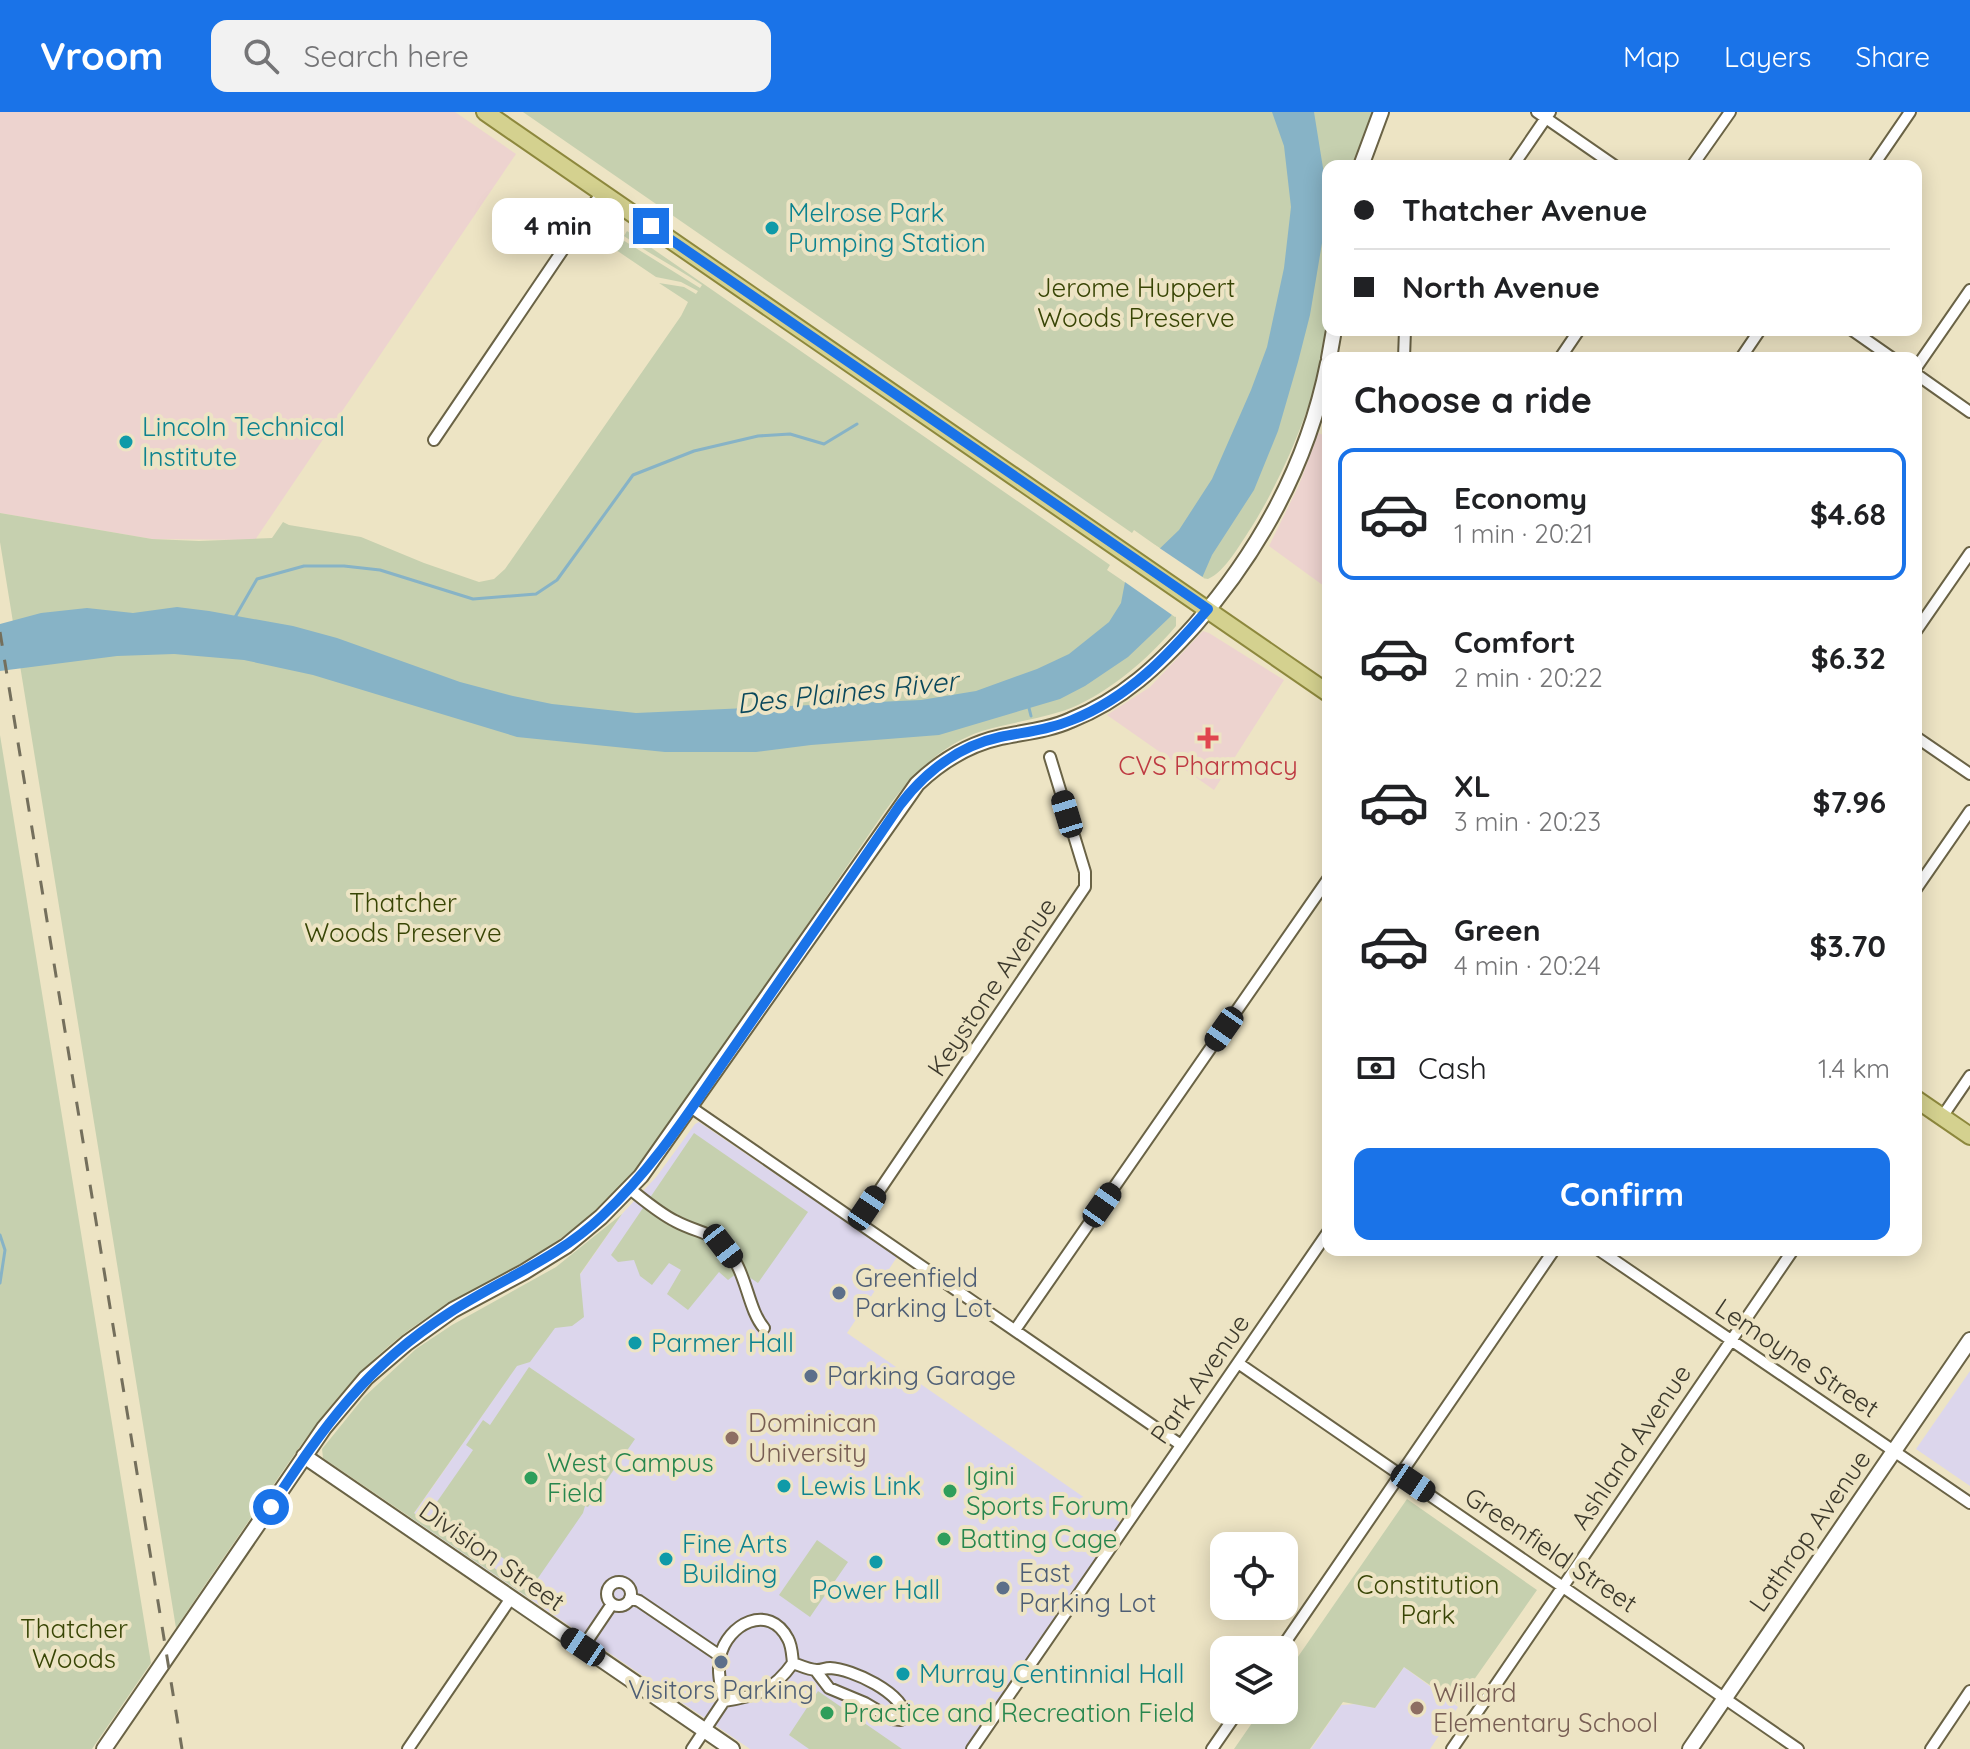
<!DOCTYPE html>
<meta charset="utf-8">
<style>
:root{--surface:#fff;--page:#f2f2f2;--text:#202124;--muted:#757577;--line:#e0e0e0;--accent:#1a73e8}
body{margin:0;font-family:Quicksand,sans-serif;background:var(--page);color:var(--text);height:100vh;display:flex;flex-direction:column;font-size:30px;white-space:nowrap}
*{box-sizing:border-box;margin:0}
p{font-size:26px;color:var(--muted)}
.icon{flex:none;width:44px;height:44px;fill:none;stroke:currentColor;stroke-width:2;stroke-linecap:round;stroke-linejoin:round}
.map{position:relative;flex:1;overflow:hidden}
.sheet{position:absolute;left:1322px;top:240px;width:600px;height:904px;display:flex;flex-direction:column;background:var(--surface);border-radius:16px;box-shadow:0 4px 20px #0003}
.sheet>*{flex:none}
.banner{position:absolute;left:1322px;top:48px;width:600px;height:176px;border-radius:16px;box-shadow:0 4px 20px #0003;display:grid;align-content:center;height:176px;padding:0 32px;background:var(--surface)}
.tools{position:absolute;left:1210px;top:1420px;display:grid;gap:16px}
.tools a{display:grid;place-items:center;width:88px;height:88px;border-radius:16px;background:var(--surface);box-shadow:0 4px 20px #0003;font-size:40px}
.end{position:absolute;width:36px;height:36px;margin:-18px;border:10px solid #1a73e8;background:#fff;box-shadow:0 0 0 4px #fff}
.from{border-radius:50%}
.bubble{position:absolute;height:56px;border-radius:16px;background:var(--surface);box-shadow:0 4px 20px #0003;font-size:26px;font-weight:800;line-height:56px;text-align:center}
.car{position:absolute;width:24px;height:48px;margin:-24px -12px;border-radius:10px;box-shadow:0 0 6px 2px #0007;background:linear-gradient(#222 24%,#8ab4d8 0 40%,#222 0 76%,#8ab4d8 0 86%,#222 0)}
.banner b{display:flex;align-items:center;gap:28px;height:76px;font-size:30px}
.banner b+b{border-top:2px solid var(--line)}
.banner i{width:20px;height:20px;background:var(--text)}
ul{padding:0;list-style:none}
li{display:flex;align-items:center;gap:24px;height:132px;margin:0 16px 12px;padding:0 16px;border:4px solid transparent;border-radius:16px}
li div{flex:1}
li b{display:block;font-size:30px}
li em{font-style:normal;font-weight:800}
li.on{border-color:var(--accent)}
li>.icon{width:72px;height:72px;stroke-width:1.5}
h2{padding:0 32px;font-size:36px;line-height:96px}
.pay{display:flex;align-items:center;gap:20px;height:88px;padding:0 32px;font-size:30px}
.pay p{margin-inline-start:auto}
.primary-button{display:flex;gap:16px;margin-top:auto;padding:16px 32px}
.primary-button a{flex:1;height:92px;border-radius:16px;background:var(--accent);color:#fff;font-size:32px;font-weight:800;line-height:92px;text-align:center}
header{display:flex;align-items:center;gap:48px;box-sizing:border-box;height:112px;padding:0 40px;background:var(--accent);color:#fff}
header strong{font-size:38px}
nav{display:flex;gap:44px;margin-inline-start:auto;font-size:28px}
.search{width:560px;height:72px;background:var(--page);display:flex;align-items:center;gap:20px;box-sizing:border-box;padding:0 28px;border-radius:16px;color:var(--muted);font-size:30px}
.map>svg:first-child{display:block}
.commercial{fill:#edd3cf}
.education{fill:#dcd6ec}
.green{fill:#c6d0af}
.water{fill:#87b3c6}
.pier{fill:#ede4c4}
.lines{fill:none;stroke-linecap:round;stroke-linejoin:round}
.stream{stroke:#87b3c6;stroke-width:3}
.street-casing{stroke:#6a6346;stroke-width:14}
.secondary-casing{stroke:#6a6346;stroke-width:18}
.primary-casing{stroke:#8d883d;stroke-width:20}
.street{stroke:#fff;stroke-width:10}
.secondary{stroke:#fff;stroke-width:14}
.primary{stroke:#d4d18f;stroke-width:16}
.rail{stroke:#746f5c;stroke-width:3;stroke-dasharray:14 14;stroke-linecap:butt}
.route{stroke:#1a73e8;stroke-width:10}
.culture-dot{fill:#0f9aa8;stroke:#ede4c4;stroke-width:3}
.health-dot{fill:#e0444e;stroke:#ede4c4;stroke-width:3}
.service-dot{fill:#5c6f8a;stroke:#ede4c4;stroke-width:3}
.education-dot{fill:#8d6e63;stroke:#ede4c4;stroke-width:3}
.leisure-dot{fill:#2e9e5b;stroke:#ede4c4;stroke-width:3}
.labels{text-anchor:middle;stroke-width:8;stroke-linejoin:round;paint-order:stroke}
.culture-label{font-size:26px;fill:#0d838f;stroke:#ede4c4;text-anchor:start}
.park-label{font-size:26px;fill:#384505;stroke:#ede4c4}
.health-label{font-size:26px;fill:#be3a42;stroke:#ede4c4}
.street-label{font-size:26px;fill:#3d3a2d;stroke:#ede4c4}
.service-label{font-size:26px;fill:#4e5e75;stroke:#ede4c4;text-anchor:start}
.education-label{font-size:26px;fill:#785e54;stroke:#ede4c4;text-anchor:start}
.leisure-label{font-size:26px;fill:#27864d;stroke:#ede4c4;text-anchor:start}
.water-label{font-size:28px;font-style:italic;fill:#09475b;stroke:#ede4c4}
</style>
<header>
<strong>Vroom</strong>
<div class="search"><svg class="icon" aria-label="search" viewBox="0 0 24 24"><circle cx="10" cy="10" r="6"/><path d="M15 15l6 6"/></svg>Search here</div>
<nav><a>Map</a><a>Layers</a><a>Share</a></nav>
</header>
<div class="map">
<svg width="1970" height="1637" viewBox="0 0 1970 1637">
<rect width="100%" height="100%" fill="#ede4c4"/>
<!-- commercial -->
<path class="commercial" d="M0 0H455L516 42 255 428 152 427 0 401Z
M1318 321 1328 325V477L1269 434 1299 373Z
M1203 519 1209 521 1284 568 1214 678 1107 603 1150 575Z"/>
<!-- education -->
<path class="education" d="M699 1010 897 1145 847 1221 1121 1411 966 1637H750L411 1406 622 1102 657 1064 695 1012Z
M1970 1259V1374L1916 1337Z
M1404 1555 1458 1595 1430 1637H1311L1341 1593 1356 1592 1375 1596Z"/>
<!-- green -->
<path class="green" d="M523 0H1374L1355 54H1328C1328 104 1332 156 1328 206 1322 275 1287 358 1251 416 1240 432 1226 459 1208 467L1202 466 1134 418 1132 421Z
M597 118 618 125 700 176 702 173C676 155 649 142 624 124L627 119 1110 453 1107 458 1176 505V514C1148 547 1111 579 1071 596 1042 607 1012 610 982 619 940 633 910 665 885 699L652 1038C620 1077 584 1113 540 1140 492 1170 440 1192 396 1228 343 1271 306 1325 268 1381 237 1426 206 1471 176 1516L0 430V401L152 427 199 429 272 426 283 410 289 413 361 425 424 451 479 470 494 467 505 457 681 204 688 190 659 171 684 175 696 182 698 179 681 170 656 165 591 121Z
M0 623 151 1551 92 1637H0Z
M694 1021 808 1100 758 1171 740 1159 728 1168 719 1160 688 1198 667 1182 681 1158 669 1151 652 1173 640 1164 634 1148 618 1150 611 1143Z
M622 1102 580 1162 584 1205 572 1214 555 1216 530 1250 517 1254 414 1401 535 1484 532 1488 323 1346 322 1337 364 1285 416 1237 452 1213 556 1155Z
M529 1255 635 1327 588 1395 585 1394 583 1401 536 1469 432 1397 473 1338 466 1333 483 1308 490 1313Z
M1407 1387 1537 1478 1457 1592 1404 1555 1375 1596 1343 1590 1310 1637H1234L1261 1598H1284V1565Z
M817 1428 848 1450 810 1505 779 1483Z
M818 1579 902 1637H809L789 1623Z"/>
<!-- water -->
<path class="water" d="M1272 0H1314L1328 87 1327 101 1310 203 1298 250 1278 319 1254 378 1212 443 1202 466 1170 505 1128 545 1085 574 1060 587 939 623 811 633 756 640H665L517 625 313 563 244 548 174 542 117 544 0 559V512L41 501 87 496 133 501 177 495 209 499 293 514 337 526 460 570 513 584 552 592 636 601 921 588 976 579 1037 557 1069 542 1109 510 1121 491 1125 470 1179 418 1212 367 1251 278 1267 235 1284 156 1291 95 1284 34Z"/>
<!-- pier -->
<path class="pier" d="M1155 433 1204 466 1175 505 1122 468Z"/>
<g class="lines">
<!-- stream -->
<path class="stream" d="M234 507 257 467 304 454H344L380 458 473 487 536 482 557 468 633 363 694 339 758 324 790 322 824 332 857 312
M1028 592 1031 604
M0 1123 5 1138 0 1171"/>
<!-- street casing -->
<g class="street-casing">
<path id="street" d="M1537 0 1615 54
M1513 54 1550 0
M1692 54 1730 0
M1873 54 1910 0
M1852 218 1892 246
M1404 246 1405 218
M1560 246 1579 218
M1741 246 1760 218
M1916 256 1970 178
M1916 262 1970 300
M434 328 602 80
M1916 519 1970 441
M1916 625 1970 662
M1916 777 1970 699
M692 996 1181 1333
M1942 1005 1970 964
M630 1077C644 1088 659 1101 675 1109 703 1124 715 1117 735 1149 747 1169 750 1200 764 1216
M858 1110 1085 775V760L1050 645
M1599 1138 1970 1391
M1015 1218 1328 767
M1238 1251 1798 1637
M607 1482a12 12 0 1 1 24 0a12 12 0 1 1-24 0Z
M630 1486 639 1489 720 1544
M583 1535 612 1492
M1280 1538 1554 1138
M793 1551C801 1554 810 1558 817 1558 822 1558 825 1556 830 1556 852 1557 904 1581 905 1605L901 1608 892 1607 865 1591 829 1576 816 1559
M408 1637 511 1486
M692 1637 724 1589C757 1584 773 1579 793 1551 792 1543 792 1534 788 1527 769 1490 727 1512 720 1545 717 1560 721 1575 724 1589
M972 1637 1328 1120
M1212 1637 1239 1598
M1452 1637 1793 1138
M1931 1637 1970 1579"/>
</g>
<!-- secondary casing -->
<g class="secondary-casing">
<path id="secondary" d="M1361 54 1381 0
M1329 246 1334 218
M304 1344 732 1637
M104 1637 324 1316 366 1266 407 1231 453 1198 524 1160 566 1134 601 1105 641 1064 917 672C940 650 969 632 1001 625 1025 620 1049 618 1071 608 1122 588 1159 553 1195 513 1261 437 1308 351 1328 251
M1690 1637 1970 1228"/>
</g>
<!-- primary casing -->
<g class="primary-casing">
<path id="primary" d="M485 0 1328 581
M1916 987 1970 1024"/>
</g>
<!-- street -->
<use href="#street" class="street"/>
<!-- secondary -->
<use href="#secondary" class="secondary"/>
<!-- primary -->
<use href="#primary" class="primary"/>
<!-- rail -->
<path class="rail" d="M0 520 182 1637"/>
</g>
<g class="lines">
<!-- route -->
<path class="route" d="M271 1395C324 1314 366 1254 449 1201 501 1167 557 1147 602 1104 656 1054 694 992 736 932 791 853 846 773 900 693 925 660 959 634 1000 625 1024 620 1048 618 1072 608 1130 585 1168 543 1208 497L651 114"/>
</g>
<!-- markers -->
<g class="culture-dot">
<circle cx="772" cy="116" r="8"/>
<circle cx="126" cy="330" r="8"/>
<circle cx="635" cy="1231" r="8"/>
<circle cx="784" cy="1374" r="8"/>
<circle cx="666" cy="1447" r="8"/>
<circle cx="876" cy="1450" r="8"/>
<circle cx="903" cy="1562" r="8"/>
</g>
<path class="health-dot" d="M1204 614h8v8h8v8h-8v8h-8v-8h-8v-8h8z"/>
<g class="service-dot">
<circle cx="839" cy="1181" r="8"/>
<circle cx="811" cy="1264" r="8"/>
<circle cx="1003" cy="1476" r="8"/>
<circle cx="721" cy="1550" r="8"/>
</g>
<g class="education-dot">
<circle cx="732" cy="1326" r="8"/>
<circle cx="1417" cy="1596" r="8"/>
</g>
<g class="leisure-dot">
<circle cx="531" cy="1366" r="8"/>
<circle cx="950" cy="1379" r="8"/>
<circle cx="944" cy="1427" r="8"/>
<circle cx="827" cy="1601" r="8"/>
</g>
<g class="labels">
<!-- culture labels -->
<g class="culture-label">
<text x="788" y="110">Melrose Park<tspan x="788" dy="30">Pumping Station</tspan></text>
<text x="142" y="324">Lincoln Technical<tspan x="142" dy="30">Institute</tspan></text>
<text x="651" y="1240">Parmer Hall</text>
<text x="800" y="1383">Lewis Link</text>
<text x="682" y="1441">Fine Arts<tspan x="682" dy="30">Building</tspan></text>
<text x="876" y="1487" text-anchor="middle">Power Hall</text>
<text x="919" y="1571">Murray Centinnial Hall</text>
</g>
<!-- park labels -->
<g class="park-label">
<text x="1136" y="185">Jerome Huppert<tspan x="1136" dy="30">Woods Preserve</tspan></text>
<text x="403" y="800">Thatcher<tspan x="403" dy="30">Woods Preserve</tspan></text>
<text x="1428" y="1482">Constitution<tspan x="1428" dy="30">Park</tspan></text>
<text x="74" y="1526">Thatcher<tspan x="74" dy="30">Woods</tspan></text>
</g>
<!-- health labels -->
<g class="health-label">
<text x="1208" y="663">CVS Pharmacy</text>
</g>
<!-- street labels -->
<g class="street-label">
<text transform="translate(992 875) rotate(-56)" y="9">Keystone Avenue</text>
<text transform="translate(1797 1246) rotate(34)" y="9">Lemoyne Street</text>
<text transform="translate(1200 1267) rotate(-55)" y="9">Park Avenue</text>
<text transform="translate(1631 1335) rotate(-56)" y="9">Ashland Avenue</text>
<text transform="translate(1810 1419) rotate(-55)" y="9">Lathrop Avenue</text>
<text transform="translate(1551 1438) rotate(34)" y="9">Greenfield Street</text>
<text transform="translate(492 1444) rotate(35)" y="9">Division Street</text>
</g>
<!-- service labels -->
<g class="service-label">
<text x="855" y="1175">Greenfield<tspan x="855" dy="30">Parking Lot</tspan></text>
<text x="827" y="1273">Parking Garage</text>
<text x="1019" y="1470">East<tspan x="1019" dy="30">Parking Lot</tspan></text>
<text x="721" y="1587" text-anchor="middle">Visitors Parking</text>
</g>
<!-- education labels -->
<g class="education-label">
<text x="748" y="1320">Dominican<tspan x="748" dy="30">University</tspan></text>
<text x="1433" y="1590">Willard<tspan x="1433" dy="30">Elementary School</tspan></text>
</g>
<!-- leisure labels -->
<g class="leisure-label">
<text x="547" y="1360">West Campus<tspan x="547" dy="30">Field</tspan></text>
<text x="966" y="1373">Igini<tspan x="966" dy="30">Sports Forum</tspan></text>
<text x="960" y="1436">Batting Cage</text>
<text x="843" y="1610">Practice and Recreation Field</text>
</g>
<!-- water labels -->
<g class="water-label">
<text transform="translate(847 580) rotate(-6)" y="10">Des Plaines River</text>
</g>
</g>
</svg>
<div class="tools">
<a><svg class="icon" aria-label="locate" viewBox="0 0 24 24"><circle cx="12" cy="12" r="6"/><path d="M12 2v4M12 18v4M2 12h4M18 12h4"/></svg></a>
<a><svg class="icon" aria-label="layers" viewBox="0 0 24 24"><path d="M12 4l9 5-9 5-9-5zM3 14l9 5 9-5"/></svg></a>
</div>
<i class="end from" style="left:271px;top:1395px"></i>
<i class="end" style="left:651px;top:114px"></i>
<div class="bubble" style="left:492px;top:86px;width:132px">4 min</div>
<i class="car" style="left:1067px;top:702px;rotate:343deg"></i>
<i class="car" style="left:1224px;top:917px;rotate:215deg"></i>
<i class="car" style="left:1102px;top:1093px;rotate:35deg"></i>
<i class="car" style="left:867px;top:1096px;rotate:34deg"></i>
<i class="car" style="left:723px;top:1134px;rotate:142deg"></i>
<i class="car" style="left:1413px;top:1371px;rotate:124deg"></i>
<i class="car" style="left:583px;top:1535px;rotate:304deg"></i>
<div class="banner">
<b><i class="from"></i>Thatcher Avenue</b>
<b><i></i>North Avenue</b>
</div>
<section class="sheet">
<h2>Choose a ride</h2>
<ul>
<li class="on"><svg class="icon" aria-label="car" viewBox="0 0 24 24"><path d="M5 17H2v-5l4-1 3-4h7l3 4 3 1v5h-3M9 17h6M6 11h13"/><circle cx="7" cy="17" r="2"/><circle cx="17" cy="17" r="2"/></svg><div><b>Economy</b><p>1 min · 20:21</p></div><em>$4.68</em></li>
<li><svg class="icon" aria-label="car" viewBox="0 0 24 24"><path d="M5 17H2v-5l4-1 3-4h7l3 4 3 1v5h-3M9 17h6M6 11h13"/><circle cx="7" cy="17" r="2"/><circle cx="17" cy="17" r="2"/></svg><div><b>Comfort</b><p>2 min · 20:22</p></div><em>$6.32</em></li>
<li><svg class="icon" aria-label="car" viewBox="0 0 24 24"><path d="M5 17H2v-5l4-1 3-4h7l3 4 3 1v5h-3M9 17h6M6 11h13"/><circle cx="7" cy="17" r="2"/><circle cx="17" cy="17" r="2"/></svg><div><b>XL</b><p>3 min · 20:23</p></div><em>$7.96</em></li>
<li><svg class="icon" aria-label="car" viewBox="0 0 24 24"><path d="M5 17H2v-5l4-1 3-4h7l3 4 3 1v5h-3M9 17h6M6 11h13"/><circle cx="7" cy="17" r="2"/><circle cx="17" cy="17" r="2"/></svg><div><b>Green</b><p>4 min · 20:24</p></div><em>$3.70</em></li>
</ul>
<div class="pay"><svg class="icon" aria-label="cash" viewBox="0 0 24 24"><path d="M3 7h18v10H3z"/><circle cx="12" cy="12" r="2"/></svg>Cash<p>1.4 km</p></div>
<div class="primary-button"><a>Confirm</a></div>
</section>
</div>
